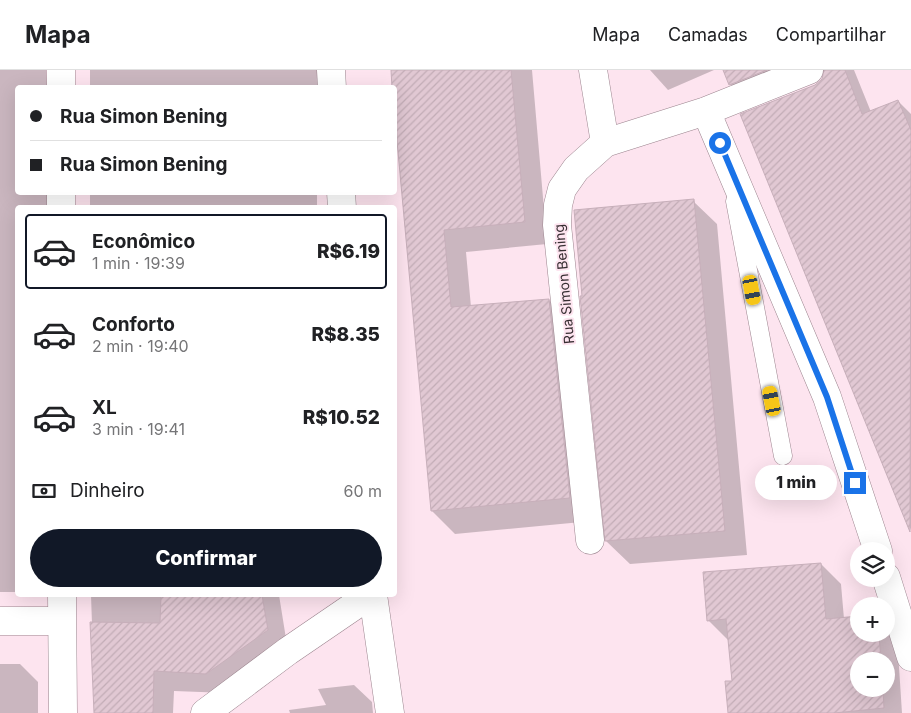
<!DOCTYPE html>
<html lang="pt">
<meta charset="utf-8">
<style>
:root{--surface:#fff;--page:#f6f6f6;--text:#202124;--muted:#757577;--line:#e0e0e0;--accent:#111827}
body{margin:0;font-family:Inter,sans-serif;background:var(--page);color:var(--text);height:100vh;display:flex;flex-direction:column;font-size:19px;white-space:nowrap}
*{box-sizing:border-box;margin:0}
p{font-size:16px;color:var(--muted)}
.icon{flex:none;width:28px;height:28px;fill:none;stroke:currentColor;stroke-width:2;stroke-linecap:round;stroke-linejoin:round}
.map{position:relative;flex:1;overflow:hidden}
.panel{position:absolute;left:15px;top:135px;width:382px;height:392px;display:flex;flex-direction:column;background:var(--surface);border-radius:5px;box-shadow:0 5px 20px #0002}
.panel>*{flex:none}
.top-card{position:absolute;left:15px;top:15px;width:382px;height:110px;border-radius:5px;box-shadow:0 5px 20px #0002;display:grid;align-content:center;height:110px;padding:0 15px;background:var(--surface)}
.fabs{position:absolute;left:850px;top:472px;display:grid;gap:10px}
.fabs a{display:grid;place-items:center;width:45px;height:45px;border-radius:50%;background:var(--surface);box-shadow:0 5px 20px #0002;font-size:25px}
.end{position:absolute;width:22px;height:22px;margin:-11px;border:6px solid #1a73e8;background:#fff;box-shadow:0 0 0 2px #fff}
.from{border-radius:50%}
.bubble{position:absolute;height:35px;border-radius:18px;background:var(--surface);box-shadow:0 5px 20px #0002;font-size:16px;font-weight:800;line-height:35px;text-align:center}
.car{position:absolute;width:15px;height:30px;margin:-15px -8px;border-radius:6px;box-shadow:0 0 4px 1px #0007;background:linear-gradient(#f5c518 24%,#345 0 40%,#f5c518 0 76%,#345 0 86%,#f5c518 0)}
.top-card b{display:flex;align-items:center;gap:18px;height:48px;font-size:19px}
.top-card b+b{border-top:1px solid var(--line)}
.top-card i{width:12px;height:12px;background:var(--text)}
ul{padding:9px 0 0;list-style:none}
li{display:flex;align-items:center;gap:15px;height:75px;margin:0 10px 8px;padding:0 5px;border:2px solid transparent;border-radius:5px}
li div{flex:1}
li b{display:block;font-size:19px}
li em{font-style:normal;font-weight:800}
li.active{border-color:var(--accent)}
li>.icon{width:45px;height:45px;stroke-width:1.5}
.pay{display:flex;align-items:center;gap:12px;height:55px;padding:0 15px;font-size:19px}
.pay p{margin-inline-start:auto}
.primary-button{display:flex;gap:10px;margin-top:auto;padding:10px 15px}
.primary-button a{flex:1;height:58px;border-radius:30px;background:var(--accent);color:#fff;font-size:20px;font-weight:800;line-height:58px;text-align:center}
header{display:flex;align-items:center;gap:30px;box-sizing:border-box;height:70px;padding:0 25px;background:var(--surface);border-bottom:1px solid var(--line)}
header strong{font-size:24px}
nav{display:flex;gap:28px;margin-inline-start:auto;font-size:18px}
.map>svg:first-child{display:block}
.shadow{fill:#0003;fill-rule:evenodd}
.building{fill:url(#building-hatch);stroke:#c7afba}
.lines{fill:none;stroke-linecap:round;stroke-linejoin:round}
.lane-casing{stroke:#9b848e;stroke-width:19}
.street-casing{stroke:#9b848e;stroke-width:29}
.lane{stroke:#fff;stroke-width:18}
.street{stroke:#fff;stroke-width:28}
.route{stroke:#1a73e8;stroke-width:6}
.labels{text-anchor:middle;stroke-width:4;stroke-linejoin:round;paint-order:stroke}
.street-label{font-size:14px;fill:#382f33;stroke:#fde4ef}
</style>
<header>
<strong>Mapa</strong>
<nav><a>Mapa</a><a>Camadas</a><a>Compartilhar</a></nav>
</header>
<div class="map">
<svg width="911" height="643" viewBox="0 0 911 643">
<defs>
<pattern id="building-hatch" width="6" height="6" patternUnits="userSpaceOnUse" patternTransform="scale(1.25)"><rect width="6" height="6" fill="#e1c8d3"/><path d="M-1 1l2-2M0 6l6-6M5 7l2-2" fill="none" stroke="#c2acb6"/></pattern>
</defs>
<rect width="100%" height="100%" fill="#fde4ef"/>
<!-- shadow -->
<path class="shadow" d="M0 0H46L47 18H18V122H50V138H18V522H0Z
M90 0H322L323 18H90Z
M392 0H532L547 174 466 182 471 237 549 230 572 253 592 451 455 464 432 441Z
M650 0H714L668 20Z
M724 0H854L871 42 898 31 911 44V460L742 45 816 15 822 11 826 1 747 31 730 14Z
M90 122H317V138H90Z
M693 131 717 154 747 485 630 494 606 471Z
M821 494 841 514 844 549 859 564H886V555L897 566 902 643H729L734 612 728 570 708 550ZM859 591H886V619H859Z
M91 525H279L288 581 227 623 174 621 173 643H95Z
M0 594H20L38 612V643H0Z
M354 615 372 632 373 643H290L289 640 326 635 318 619Z"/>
<!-- building -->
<path class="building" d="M391 0H511L525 152 444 160 451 237 549 229 570 428 431 441 397 71 395 18H392Z
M723 0H767L729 15Z
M824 0H845L862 44 898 30 911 60 910 462 740 44 815 15 822 9Z
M694 129 725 461 605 471 580 226H582L574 140Z
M821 493 826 549 859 546V564H879L881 591H859V619H883L884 638 834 643H728L725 611H732L726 549 707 551 703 502Z
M217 525H262L268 560 206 604 154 601 153 643H94L90 552 160 553 161 526Z"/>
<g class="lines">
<!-- lane casing -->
<g class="lane-casing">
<path id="lane" d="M735 131 783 386"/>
</g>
<!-- street casing -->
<g class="street-casing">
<path id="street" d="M61 0V18
M331 0 332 18
M593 0 605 73
M706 41 827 327 878 481
M61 122V138
M341 122 342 138
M590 470 557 155 558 135 562 119 576 99 605 73 706 41 809 0
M886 507 911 587
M62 525 63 643
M373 525 390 643
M0 551H62
M205 643 288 581 370 525"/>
</g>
<!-- lane -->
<use href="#lane" class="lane"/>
<!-- street -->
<use href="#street" class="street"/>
</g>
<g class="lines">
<!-- route -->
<path class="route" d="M720 73 827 327 855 413"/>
</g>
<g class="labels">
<!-- street labels -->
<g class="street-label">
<text transform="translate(564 214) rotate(-95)" y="5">Rua Simon Bening</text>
</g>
</g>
</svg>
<div class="fabs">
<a><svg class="icon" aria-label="layers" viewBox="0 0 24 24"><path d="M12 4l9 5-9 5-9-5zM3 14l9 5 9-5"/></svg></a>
<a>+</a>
<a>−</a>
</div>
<i class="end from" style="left:720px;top:73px"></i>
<i class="end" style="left:855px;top:413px"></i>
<div class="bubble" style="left:755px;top:395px;width:82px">1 min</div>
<i class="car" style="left:752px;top:220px;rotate:169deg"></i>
<i class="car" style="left:772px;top:331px;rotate:349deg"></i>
<div class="top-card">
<b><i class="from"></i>Rua Simon Bening</b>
<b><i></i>Rua Simon Bening</b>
</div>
<section class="panel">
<ul>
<li class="active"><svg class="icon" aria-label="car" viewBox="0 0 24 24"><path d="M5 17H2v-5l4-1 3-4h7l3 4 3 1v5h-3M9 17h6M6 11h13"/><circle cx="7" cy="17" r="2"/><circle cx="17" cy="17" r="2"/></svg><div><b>Econômico</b><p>1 min · 19:39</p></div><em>R$6.19</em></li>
<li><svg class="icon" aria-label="car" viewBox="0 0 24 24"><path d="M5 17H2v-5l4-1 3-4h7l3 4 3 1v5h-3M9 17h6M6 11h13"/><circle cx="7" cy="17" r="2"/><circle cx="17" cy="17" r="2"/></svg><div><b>Conforto</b><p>2 min · 19:40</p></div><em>R$8.35</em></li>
<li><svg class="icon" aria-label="car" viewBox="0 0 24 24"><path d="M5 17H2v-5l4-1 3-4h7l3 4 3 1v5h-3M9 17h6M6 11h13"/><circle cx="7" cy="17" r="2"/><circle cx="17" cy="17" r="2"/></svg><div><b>XL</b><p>3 min · 19:41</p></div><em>R$10.52</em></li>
</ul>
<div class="pay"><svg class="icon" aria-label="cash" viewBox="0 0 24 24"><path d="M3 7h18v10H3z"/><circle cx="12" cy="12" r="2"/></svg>Dinheiro<p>60 m</p></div>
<div class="primary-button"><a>Confirmar</a></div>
</section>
</div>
